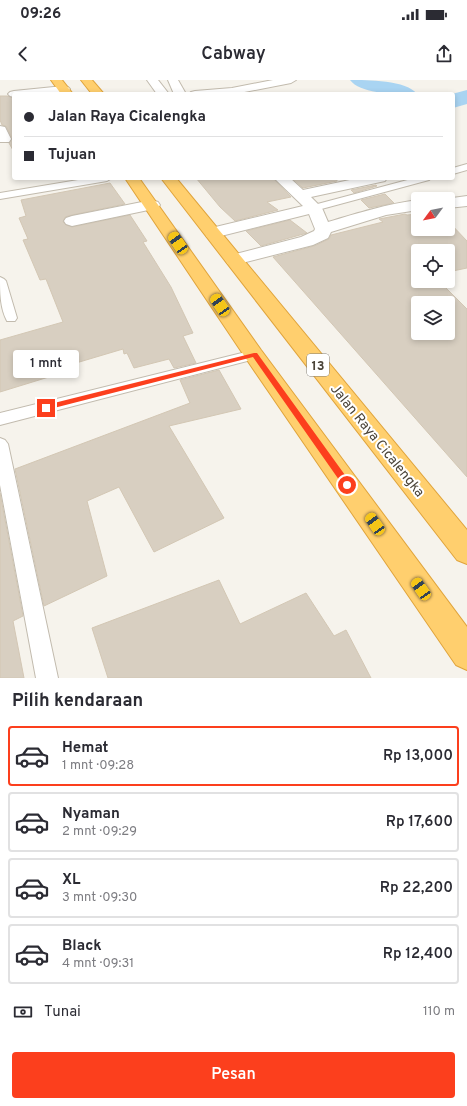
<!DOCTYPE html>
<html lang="id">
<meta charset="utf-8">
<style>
:root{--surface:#fff;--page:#f2f2f3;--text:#2b2b33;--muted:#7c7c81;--line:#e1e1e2;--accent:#fc3f1d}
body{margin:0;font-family:Overpass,sans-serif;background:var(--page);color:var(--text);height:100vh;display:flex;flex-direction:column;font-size:15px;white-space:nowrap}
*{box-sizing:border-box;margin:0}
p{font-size:13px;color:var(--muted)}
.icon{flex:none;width:22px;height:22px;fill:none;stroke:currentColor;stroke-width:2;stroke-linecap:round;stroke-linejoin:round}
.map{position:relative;height:598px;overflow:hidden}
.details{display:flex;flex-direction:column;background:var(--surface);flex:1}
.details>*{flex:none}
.hud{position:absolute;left:12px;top:12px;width:443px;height:88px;border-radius:4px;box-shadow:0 2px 6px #0003;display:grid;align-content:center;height:88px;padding:0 12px;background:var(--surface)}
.needle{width:26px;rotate:238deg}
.buttons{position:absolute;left:411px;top:112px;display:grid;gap:8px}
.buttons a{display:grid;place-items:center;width:44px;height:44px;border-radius:4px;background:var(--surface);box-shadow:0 2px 6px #0003;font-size:20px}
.end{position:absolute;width:18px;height:18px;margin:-9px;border:5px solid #fc3f1d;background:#fff;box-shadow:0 0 0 2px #fff}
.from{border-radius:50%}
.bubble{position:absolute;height:28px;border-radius:4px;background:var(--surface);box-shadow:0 2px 6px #0003;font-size:13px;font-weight:600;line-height:28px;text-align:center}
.car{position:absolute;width:12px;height:24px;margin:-12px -6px;border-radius:5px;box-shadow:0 0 3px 1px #0007;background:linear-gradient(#f5c518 24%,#345 0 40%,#f5c518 0 76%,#345 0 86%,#f5c518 0)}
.hud b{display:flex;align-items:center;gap:14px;height:38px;font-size:15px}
.hud b+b{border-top:1px solid var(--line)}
.hud i{width:10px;height:10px;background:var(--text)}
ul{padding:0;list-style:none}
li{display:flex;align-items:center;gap:12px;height:60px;margin:0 8px 6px;padding:0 4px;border:2px solid var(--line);border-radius:4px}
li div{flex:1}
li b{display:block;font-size:15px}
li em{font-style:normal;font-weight:600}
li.current{border-color:var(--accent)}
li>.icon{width:36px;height:36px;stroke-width:1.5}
h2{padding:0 12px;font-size:18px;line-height:48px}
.pay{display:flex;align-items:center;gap:10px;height:44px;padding:0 12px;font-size:15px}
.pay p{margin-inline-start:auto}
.primary-button{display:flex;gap:8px;margin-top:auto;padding:8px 12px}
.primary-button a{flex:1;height:46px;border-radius:4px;background:var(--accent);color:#fff;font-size:16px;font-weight:600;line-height:46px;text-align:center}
.status{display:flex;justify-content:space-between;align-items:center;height:28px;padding:0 20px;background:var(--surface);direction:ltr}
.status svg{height:11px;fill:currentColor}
header{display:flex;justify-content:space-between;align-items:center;height:52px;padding:0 12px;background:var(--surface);font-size:18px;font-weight:600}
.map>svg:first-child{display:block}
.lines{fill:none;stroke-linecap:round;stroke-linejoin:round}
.river{fill:#a9d4f2;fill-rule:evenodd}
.building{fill:#d8cfc1;stroke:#d3c7b4;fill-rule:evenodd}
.lane-casing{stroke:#c2bbae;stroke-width:2}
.street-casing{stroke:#c2bbae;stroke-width:2}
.highway-casing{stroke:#e0a43c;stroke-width:2}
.lane{fill:#fff;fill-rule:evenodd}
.street{fill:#fff;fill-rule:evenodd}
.highway{fill:#ffcf6e;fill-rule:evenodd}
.route{fill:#fc3f1d}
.labels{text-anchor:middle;stroke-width:4;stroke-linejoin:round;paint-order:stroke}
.shield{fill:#fff;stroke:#817c74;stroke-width:1}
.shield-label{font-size:13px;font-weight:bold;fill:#4b4439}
.street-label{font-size:14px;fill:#4b4439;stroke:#fff}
</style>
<div class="status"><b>09:26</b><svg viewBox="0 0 49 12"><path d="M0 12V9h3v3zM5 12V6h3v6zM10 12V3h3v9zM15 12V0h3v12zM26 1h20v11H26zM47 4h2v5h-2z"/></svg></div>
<header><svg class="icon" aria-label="back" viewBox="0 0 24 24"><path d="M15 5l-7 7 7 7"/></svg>Cabway<svg class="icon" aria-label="share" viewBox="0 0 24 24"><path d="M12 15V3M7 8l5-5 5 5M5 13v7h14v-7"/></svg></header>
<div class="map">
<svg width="467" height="598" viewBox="0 0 467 598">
<rect width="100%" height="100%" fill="#f6f3ec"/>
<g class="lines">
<!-- river -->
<path class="river" d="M350 0C367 0 407 0 417 14 400 14 361 15 350 0Z
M467 10V24L453 28 452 14Z"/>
</g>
<!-- building -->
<path class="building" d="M0 16H7L14 18V72L9 63 12 58 6 46 2 45 0 40Z
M196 98H273L291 117 267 122 278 130 235 141 220 127Z
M292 98H337V101L303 108Z
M110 103 125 124 72 135 65 137 63 142 66 145 72 147 130 135 147 161 143 162 171 207 193 253 183 256 196 283 174 288 169 279 134 288 127 273 124 274 123 269 76 283 78 288 0 312V260L63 242 46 199 40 200 23 160 28 159 19 138 26 136 21 120Z
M376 105 377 106 354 113 351 110Z
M385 114 394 123 369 128 361 120Z
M405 134 407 135 418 134V149H448V141L467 161V188L448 192V171H418V201H439L467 229V397L273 177 314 166 329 159 331 155 383 142 379 139ZM418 223H448V253H418Z
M290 140 307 153 261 166 246 151Z
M219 290 241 329 169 346 224 438 154 472 119 407 87 421 107 496 44 526 15 389 190 323 180 300Z
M0 413 23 536 13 541 24 598H0Z
M219 500 240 544 306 513 334 556 346 550 371 598H108L92 548Z"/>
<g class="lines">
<!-- lane casing -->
<g class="lane-casing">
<path id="lane" d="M467 84V90L453 94V88Z
M90 98H112L107 101 0 119V113Z
M415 98H431L429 100 314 131 309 128 310 126Z
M0 197 4 199 6 201 17 238 15 241H7C0 228 0 212 0 197Z
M254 270 259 272 261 275 259 278 0 345V333Z
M0 358 5 360 8 364 58 598H36L0 405Z"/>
</g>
<!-- street casing -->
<g class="street-casing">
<path id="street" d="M147 0H158L169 14H157Z
M168 0H178L186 14H174Z
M273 0H296L291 3 234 14H189L191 12 195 11 232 8Z
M64 6 68 7 70 9 68 11 48 14H14V17L10 16 8 14 10 12 14 11Z
M0 46 5 47 11 59 9 62H0Z
M274 98H290L303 110 359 98H387L385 101 311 117 322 128 328 142C358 133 387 124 418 120V130L386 135 331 152 328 158 313 165 234 185 228 184 225 180 228 176 301 157 314 151 315 149 309 134 213 158 207 157 205 153 207 149 303 126Z
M467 116V126L448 128V119H445Z
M152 120 158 122 160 125 158 128 72 146 66 144 64 141 66 138 72 136Z"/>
</g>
<!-- highway casing -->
<g class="highway-casing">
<path id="highway" d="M51 0H62L73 14H61Z
M81 0H92L104 14H92Z
M125 98H139L261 270 467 547V590L456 585 247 280Z
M161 98H176L467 450V484L457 480Z"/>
</g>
<!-- lane -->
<use href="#lane" class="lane"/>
<!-- street -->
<use href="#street" class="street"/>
<!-- highway -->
<use href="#highway" class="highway"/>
</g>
<!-- route -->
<path class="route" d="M254 273H257L350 402V407H344L253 277 46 330 43 328 46 325Z"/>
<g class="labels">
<!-- shield labels -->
<rect class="shield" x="307" y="274" width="22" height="22" rx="3"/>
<g class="shield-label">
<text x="318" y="290">13</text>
</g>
<!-- street labels -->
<g class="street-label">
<text transform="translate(378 360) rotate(51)" y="5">Jalan Raya Cicalengka</text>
</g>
</g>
</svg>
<div class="buttons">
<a><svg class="needle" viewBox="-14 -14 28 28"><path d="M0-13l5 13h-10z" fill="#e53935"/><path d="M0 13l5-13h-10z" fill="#7c7c81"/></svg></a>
<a><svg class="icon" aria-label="locate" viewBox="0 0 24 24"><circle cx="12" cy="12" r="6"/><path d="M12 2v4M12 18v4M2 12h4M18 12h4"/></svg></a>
<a><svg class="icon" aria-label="layers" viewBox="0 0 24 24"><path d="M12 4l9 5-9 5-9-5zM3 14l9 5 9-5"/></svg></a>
</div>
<i class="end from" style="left:347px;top:405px"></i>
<i class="end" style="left:46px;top:328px"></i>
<div class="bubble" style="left:13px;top:270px;width:66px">1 mnt</div>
<i class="car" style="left:178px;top:163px;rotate:326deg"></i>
<i class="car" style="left:220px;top:225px;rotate:326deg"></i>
<i class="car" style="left:375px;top:444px;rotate:325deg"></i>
<i class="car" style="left:421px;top:509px;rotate:325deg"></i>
<div class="hud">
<b><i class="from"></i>Jalan Raya Cicalengka</b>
<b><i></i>Tujuan</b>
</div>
</div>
<section class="details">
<h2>Pilih kendaraan</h2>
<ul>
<li class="current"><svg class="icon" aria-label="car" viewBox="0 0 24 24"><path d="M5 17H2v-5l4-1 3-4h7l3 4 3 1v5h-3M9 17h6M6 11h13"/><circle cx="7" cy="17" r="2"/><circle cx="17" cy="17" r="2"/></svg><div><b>Hemat</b><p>1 mnt · 09:28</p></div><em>Rp 13,000</em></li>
<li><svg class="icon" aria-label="car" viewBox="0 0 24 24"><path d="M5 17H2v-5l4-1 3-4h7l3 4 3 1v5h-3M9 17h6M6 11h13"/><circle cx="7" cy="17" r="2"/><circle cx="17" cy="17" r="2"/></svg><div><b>Nyaman</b><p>2 mnt · 09:29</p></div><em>Rp 17,600</em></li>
<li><svg class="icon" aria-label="car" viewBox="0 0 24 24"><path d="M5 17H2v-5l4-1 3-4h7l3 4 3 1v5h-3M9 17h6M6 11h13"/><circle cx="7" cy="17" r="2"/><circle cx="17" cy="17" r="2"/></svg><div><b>XL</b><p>3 mnt · 09:30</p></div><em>Rp 22,200</em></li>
<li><svg class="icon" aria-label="car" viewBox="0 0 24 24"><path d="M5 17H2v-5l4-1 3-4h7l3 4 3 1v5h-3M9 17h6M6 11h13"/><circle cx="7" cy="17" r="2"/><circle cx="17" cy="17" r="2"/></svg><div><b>Black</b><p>4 mnt · 09:31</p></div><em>Rp 12,400</em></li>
</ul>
<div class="pay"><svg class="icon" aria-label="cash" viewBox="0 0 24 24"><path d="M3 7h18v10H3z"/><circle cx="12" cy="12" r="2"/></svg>Tunai<p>110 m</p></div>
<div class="primary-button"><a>Pesan</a></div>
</section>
